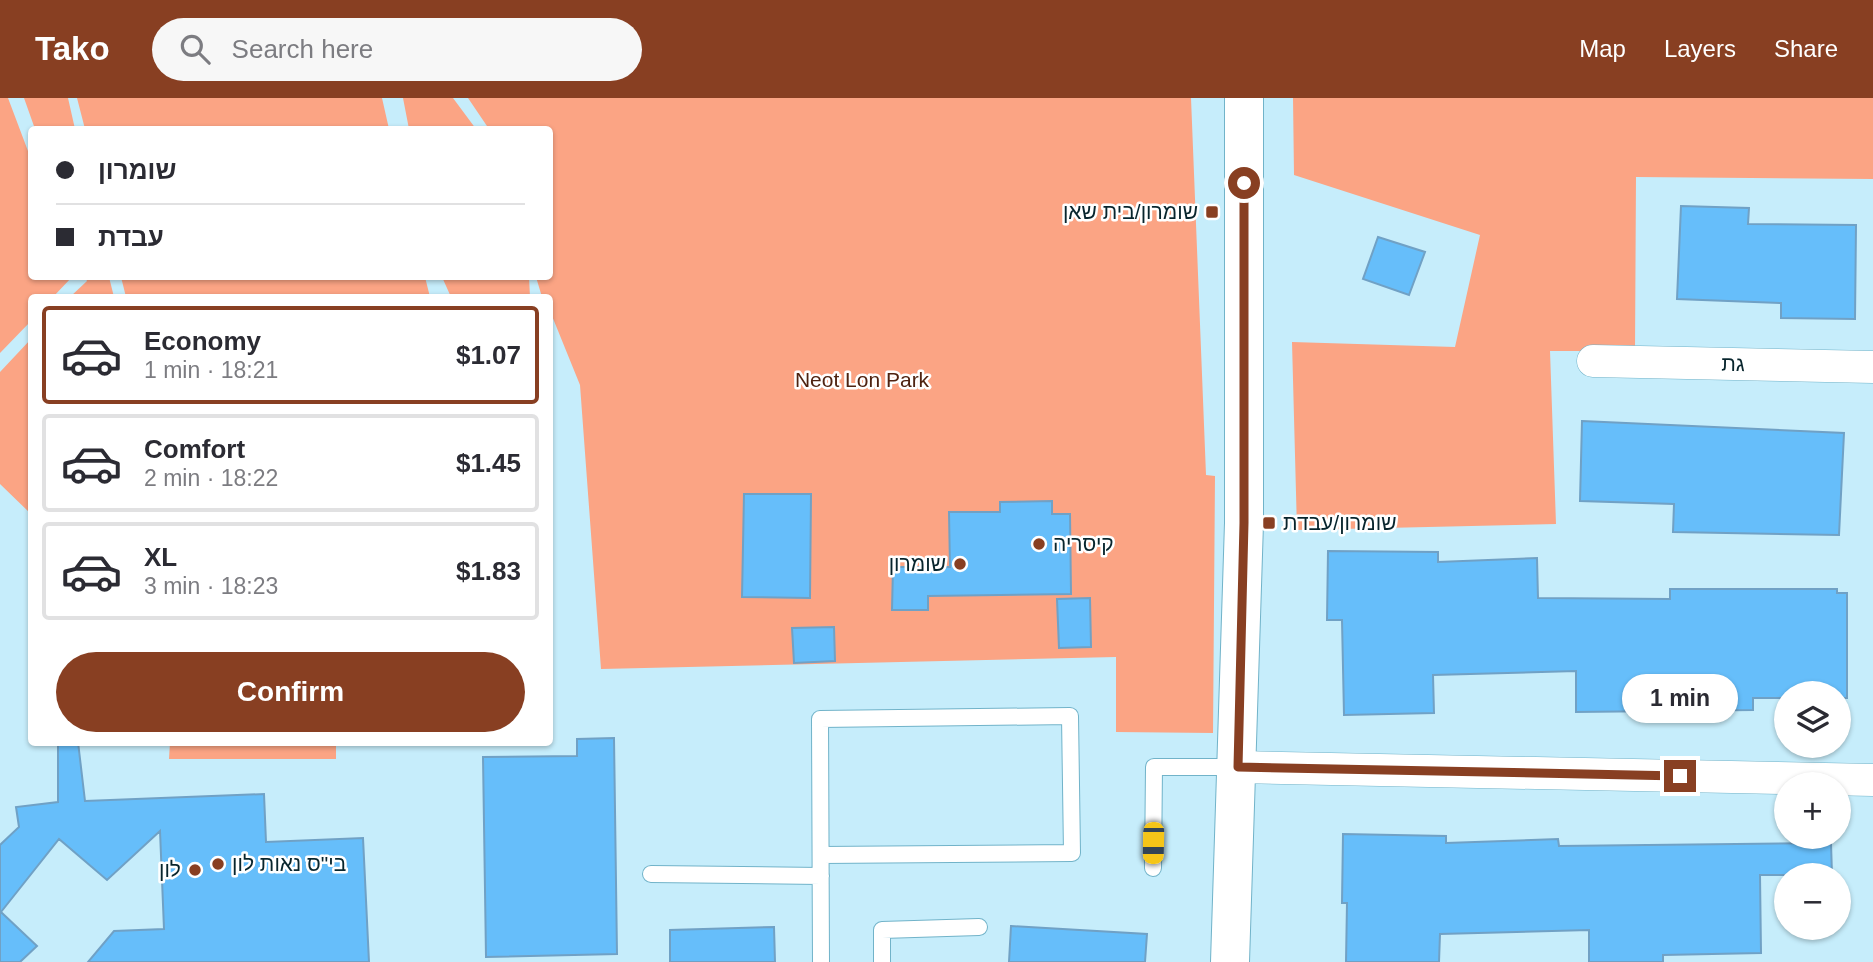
<!DOCTYPE html>
<meta charset="utf-8">
<style>
:root{--surface:#fff;--page:#f7f7f7;--text:#2b2b33;--muted:#7c7c81;--line:#e1e1e2;--accent:#883f22}
body{margin:0;font-family:Helvetica,"Noto Sans Hebrew",sans-serif;background:var(--page);color:var(--text);height:100vh;display:flex;flex-direction:column;font-size:26px;white-space:nowrap}
*{box-sizing:border-box;margin:0}
p{font-size:23px;color:var(--muted)}
.icon{flex:none;width:38px;height:38px;fill:none;stroke:currentColor;stroke-width:2;stroke-linecap:round;stroke-linejoin:round}
.map{position:relative;flex:1;overflow:hidden}
.sheet{position:absolute;left:28px;top:196px;width:525px;height:452px;display:flex;flex-direction:column;background:var(--surface);border-radius:7px;box-shadow:0 2px 5px #0004}
.sheet>*{flex:none}
.hud{position:absolute;left:28px;top:28px;width:525px;height:154px;border-radius:7px;box-shadow:0 2px 5px #0004;display:grid;align-content:center;height:154px;padding:0 28px;background:var(--surface)}
.controls{position:absolute;left:1774px;top:583px;display:grid;gap:14px}
.controls a{display:grid;place-items:center;width:77px;height:77px;border-radius:50%;background:var(--surface);box-shadow:0 2px 5px #0004;font-size:35px}
.end{position:absolute;width:32px;height:32px;margin:-16px;border:9px solid #883f22;background:#fff;box-shadow:0 0 0 4px #fff}
.from{border-radius:50%}
.bubble{position:absolute;height:49px;border-radius:24px;background:var(--surface);box-shadow:0 2px 5px #0004;font-size:23px;font-weight:800;line-height:49px;text-align:center}
.car{position:absolute;width:21px;height:42px;margin:-21px -10px;border-radius:9px;box-shadow:0 0 5px 2px #0007;background:linear-gradient(#f5c518 24%,#345 0 40%,#f5c518 0 76%,#345 0 86%,#f5c518 0)}
.hud b{display:flex;align-items:center;gap:24px;height:66px;font-size:26px}
.hud b+b{border-top:2px solid var(--line)}
.hud i{width:18px;height:18px;background:var(--text)}
ul{padding:12px 0 0;list-style:none}
li{display:flex;align-items:center;gap:21px;height:98px;margin:0 14px 10px;padding:0 14px;border:4px solid var(--line);border-radius:7px}
li div{flex:1}
li b{display:block;font-size:26px}
li em{font-style:normal;font-weight:800}
li.on{border-color:var(--accent)}
li>.icon{width:63px;height:63px;stroke-width:1.5}
.button{display:flex;gap:14px;margin-top:auto;padding:14px 28px}
.button a{flex:1;height:80px;border-radius:42px;background:var(--accent);color:#fff;font-size:28px;font-weight:800;line-height:80px;text-align:center}
header{display:flex;align-items:center;gap:42px;box-sizing:border-box;height:98px;padding:0 35px;background:var(--accent);color:#fff}
header strong{font-size:33px}
nav{display:flex;gap:38px;margin-inline-start:auto;font-size:24px}
.search{width:490px;height:63px;background:var(--page);display:flex;align-items:center;gap:18px;box-sizing:border-box;padding:0 24px;border-radius:38px;color:var(--muted);font-size:26px}
.map>svg:first-child{display:block}
.green{fill:#fba484}
.building{fill:#66befa;stroke:#70a1c5;stroke-width:2}
.lines{fill:none;stroke-linecap:round;stroke-linejoin:round}
.service-casing{stroke:#71b3c9;stroke-width:18}
.minor-casing{stroke:#71b3c9;stroke-width:33}
.tertiary-casing{stroke:#71b3c9;stroke-width:40}
.service{stroke:#fff;stroke-width:16}
.minor{stroke:#fff;stroke-width:32}
.tertiary{stroke:#fff;stroke-width:38}
.route{stroke:#883f22;stroke-width:9}
.poi-dot{fill:#883f22;stroke:#fff;stroke-width:2.5}
.labels{text-anchor:middle;stroke-width:5;stroke-linejoin:round;paint-order:stroke}
.poi-label{font-size:21px;fill:#08252d;stroke:#fff;text-anchor:end}
.street-label{font-size:21px;fill:#08252d;stroke:#fff}
.park-label{font-size:21px;fill:#4f2311;stroke:#fff}
</style>
<header>
<strong>Tako</strong>
<div class="search"><svg class="icon" aria-label="search" viewBox="0 0 24 24"><circle cx="10" cy="10" r="6"/><path d="M15 15l6 6"/></svg>Search here</div>
<nav><a>Map</a><a>Layers</a><a>Share</a></nav>
</header>
<div class="map">
<svg width="1873" height="864" viewBox="0 0 1873 864">
<rect width="100%" height="100%" fill="#c6edfb"/>
<!-- green -->
<path class="green" d="M0 0H8L31 61 32 178 72 179 53 199 32 200 31 223 0 255Z
M24 0H68L75 31H35Z
M77 0H382L389 31H85Z
M403 0H453L476 31H409Z
M468 0H1191L1206 377 1215 378 1213 635 1116 634V559L601 571 580 287 550 213V200L542 199 536 179 550 178V32L489 31Z
M1293 0H1873V81L1636 79 1635 253H1550L1556 426 1297 432 1292 244 1455 249 1480 137 1294 77Z
M85 179H109L114 199H70L87 183Z
M121 179H425L430 199H126Z
M442 179H529L530 199H451Z
M31 241V416L0 386V274Z
M170 644H336V661H169Z"/>
<!-- building -->
<path class="building" d="M1681 108 1749 110 1748 126 1856 127 1855 221 1781 220V205L1677 201Z
M1378 139 1425 154 1409 197 1363 181Z
M1582 323 1844 335 1839 437 1673 434 1674 406 1580 403Z
M744 396H811L810 500 742 499Z
M1052 403V416H1070L1071 496 928 498V512H892L893 469H950L949 414H1000V404Z
M1328 453 1438 454V464L1537 460 1538 500 1670 501V491H1837V495H1847V600H1839V595H1787V600H1753V612L1576 614V573L1433 577 1434 615 1344 617 1342 522H1327Z
M1090 500 1091 549 1059 550 1057 501Z
M834 529 835 563 794 565 792 530Z
M614 640 617 856 486 859 483 659 577 658V641Z
M58 644H78L85 703 264 696 266 744 363 740 369 864H88L114 833 164 831 160 733 107 782 59 741 1 814 37 848 20 864H0V747L19 729 16 709 58 704Z
M1343 736 1446 738V745L1558 741 1559 748 1831 745 1832 777H1760L1761 855 1663 857V864H1589V832L1440 836 1439 864H1346L1347 805H1342Z
M1011 828 1147 836 1145 864H1009Z
M774 829 775 864H670V832Z"/>
<g class="lines">
<!-- service casing -->
<g class="service-casing">
<path id="service" d="M821 757 1072 755 1070 618 820 621 821 864
M1153 770 1154 669H1236
M651 776 821 778
M882 864V832L979 829"/>
</g>
<!-- minor casing -->
<g class="minor-casing">
<path id="minor" d="M1593 263 1873 269
M1238 669 1873 682"/>
</g>
<!-- tertiary casing -->
<g class="tertiary-casing">
<path id="tertiary" d="M1230 864 1244 425V0"/>
</g>
<!-- service -->
<use href="#service" class="service"/>
<!-- minor -->
<use href="#minor" class="minor"/>
<!-- tertiary -->
<use href="#tertiary" class="tertiary"/>
</g>
<g class="lines">
<!-- route -->
<path class="route" d="M1244 85V425L1238 669 1680 678"/>
</g>
<!-- markers -->
<g class="poi-dot">
<rect x="1205" y="107" width="14" height="14" rx="3.5"/>
<rect x="1262" y="418" width="14" height="14" rx="3.5"/>
<circle cx="1039" cy="446" r="7"/>
<circle cx="960" cy="466" r="7"/>
<circle cx="218" cy="766" r="7"/>
<circle cx="195" cy="772" r="7"/>
</g>
<g class="labels">
<!-- poi labels -->
<g class="poi-label">
<text x="1198" y="121">שומרון/בית שאן</text>
<text x="1283" y="432" text-anchor="start">שומרון/עבדת</text>
<text x="1053" y="453" text-anchor="start">קיסריה</text>
<text x="946" y="473">שומרון</text>
<text x="232" y="773" text-anchor="start">בי"ס נאות לון</text>
<text x="181" y="779">לון</text>
</g>
<!-- street labels -->
<g class="street-label">
<text transform="translate(1733 266) rotate(1)" y="7">גת</text>
</g>
<!-- park labels -->
<g class="park-label">
<text x="862" y="289">Neot Lon Park</text>
</g>
</g>
</svg>
<div class="controls">
<a><svg class="icon" aria-label="layers" viewBox="0 0 24 24"><path d="M12 4l9 5-9 5-9-5zM3 14l9 5 9-5"/></svg></a>
<a>+</a>
<a>−</a>
</div>
<i class="end from" style="left:1244px;top:85px"></i>
<i class="end" style="left:1680px;top:678px"></i>
<div class="bubble" style="left:1622px;top:576px;width:116px">1 min</div>
<i class="car" style="left:1153px;top:745px;rotate:181deg"></i>
<div class="hud">
<b><i class="from"></i>שומרון</b>
<b><i></i>עבדת</b>
</div>
<section class="sheet">
<ul>
<li class="on"><svg class="icon" aria-label="car" viewBox="0 0 24 24"><path d="M5 17H2v-5l4-1 3-4h7l3 4 3 1v5h-3M9 17h6M6 11h13"/><circle cx="7" cy="17" r="2"/><circle cx="17" cy="17" r="2"/></svg><div><b>Economy</b><p>1 min · 18:21</p></div><em>$1.07</em></li>
<li><svg class="icon" aria-label="car" viewBox="0 0 24 24"><path d="M5 17H2v-5l4-1 3-4h7l3 4 3 1v5h-3M9 17h6M6 11h13"/><circle cx="7" cy="17" r="2"/><circle cx="17" cy="17" r="2"/></svg><div><b>Comfort</b><p>2 min · 18:22</p></div><em>$1.45</em></li>
<li><svg class="icon" aria-label="car" viewBox="0 0 24 24"><path d="M5 17H2v-5l4-1 3-4h7l3 4 3 1v5h-3M9 17h6M6 11h13"/><circle cx="7" cy="17" r="2"/><circle cx="17" cy="17" r="2"/></svg><div><b>XL</b><p>3 min · 18:23</p></div><em>$1.83</em></li>
</ul>
<div class="button"><a>Confirm</a></div>
</section>
</div>
